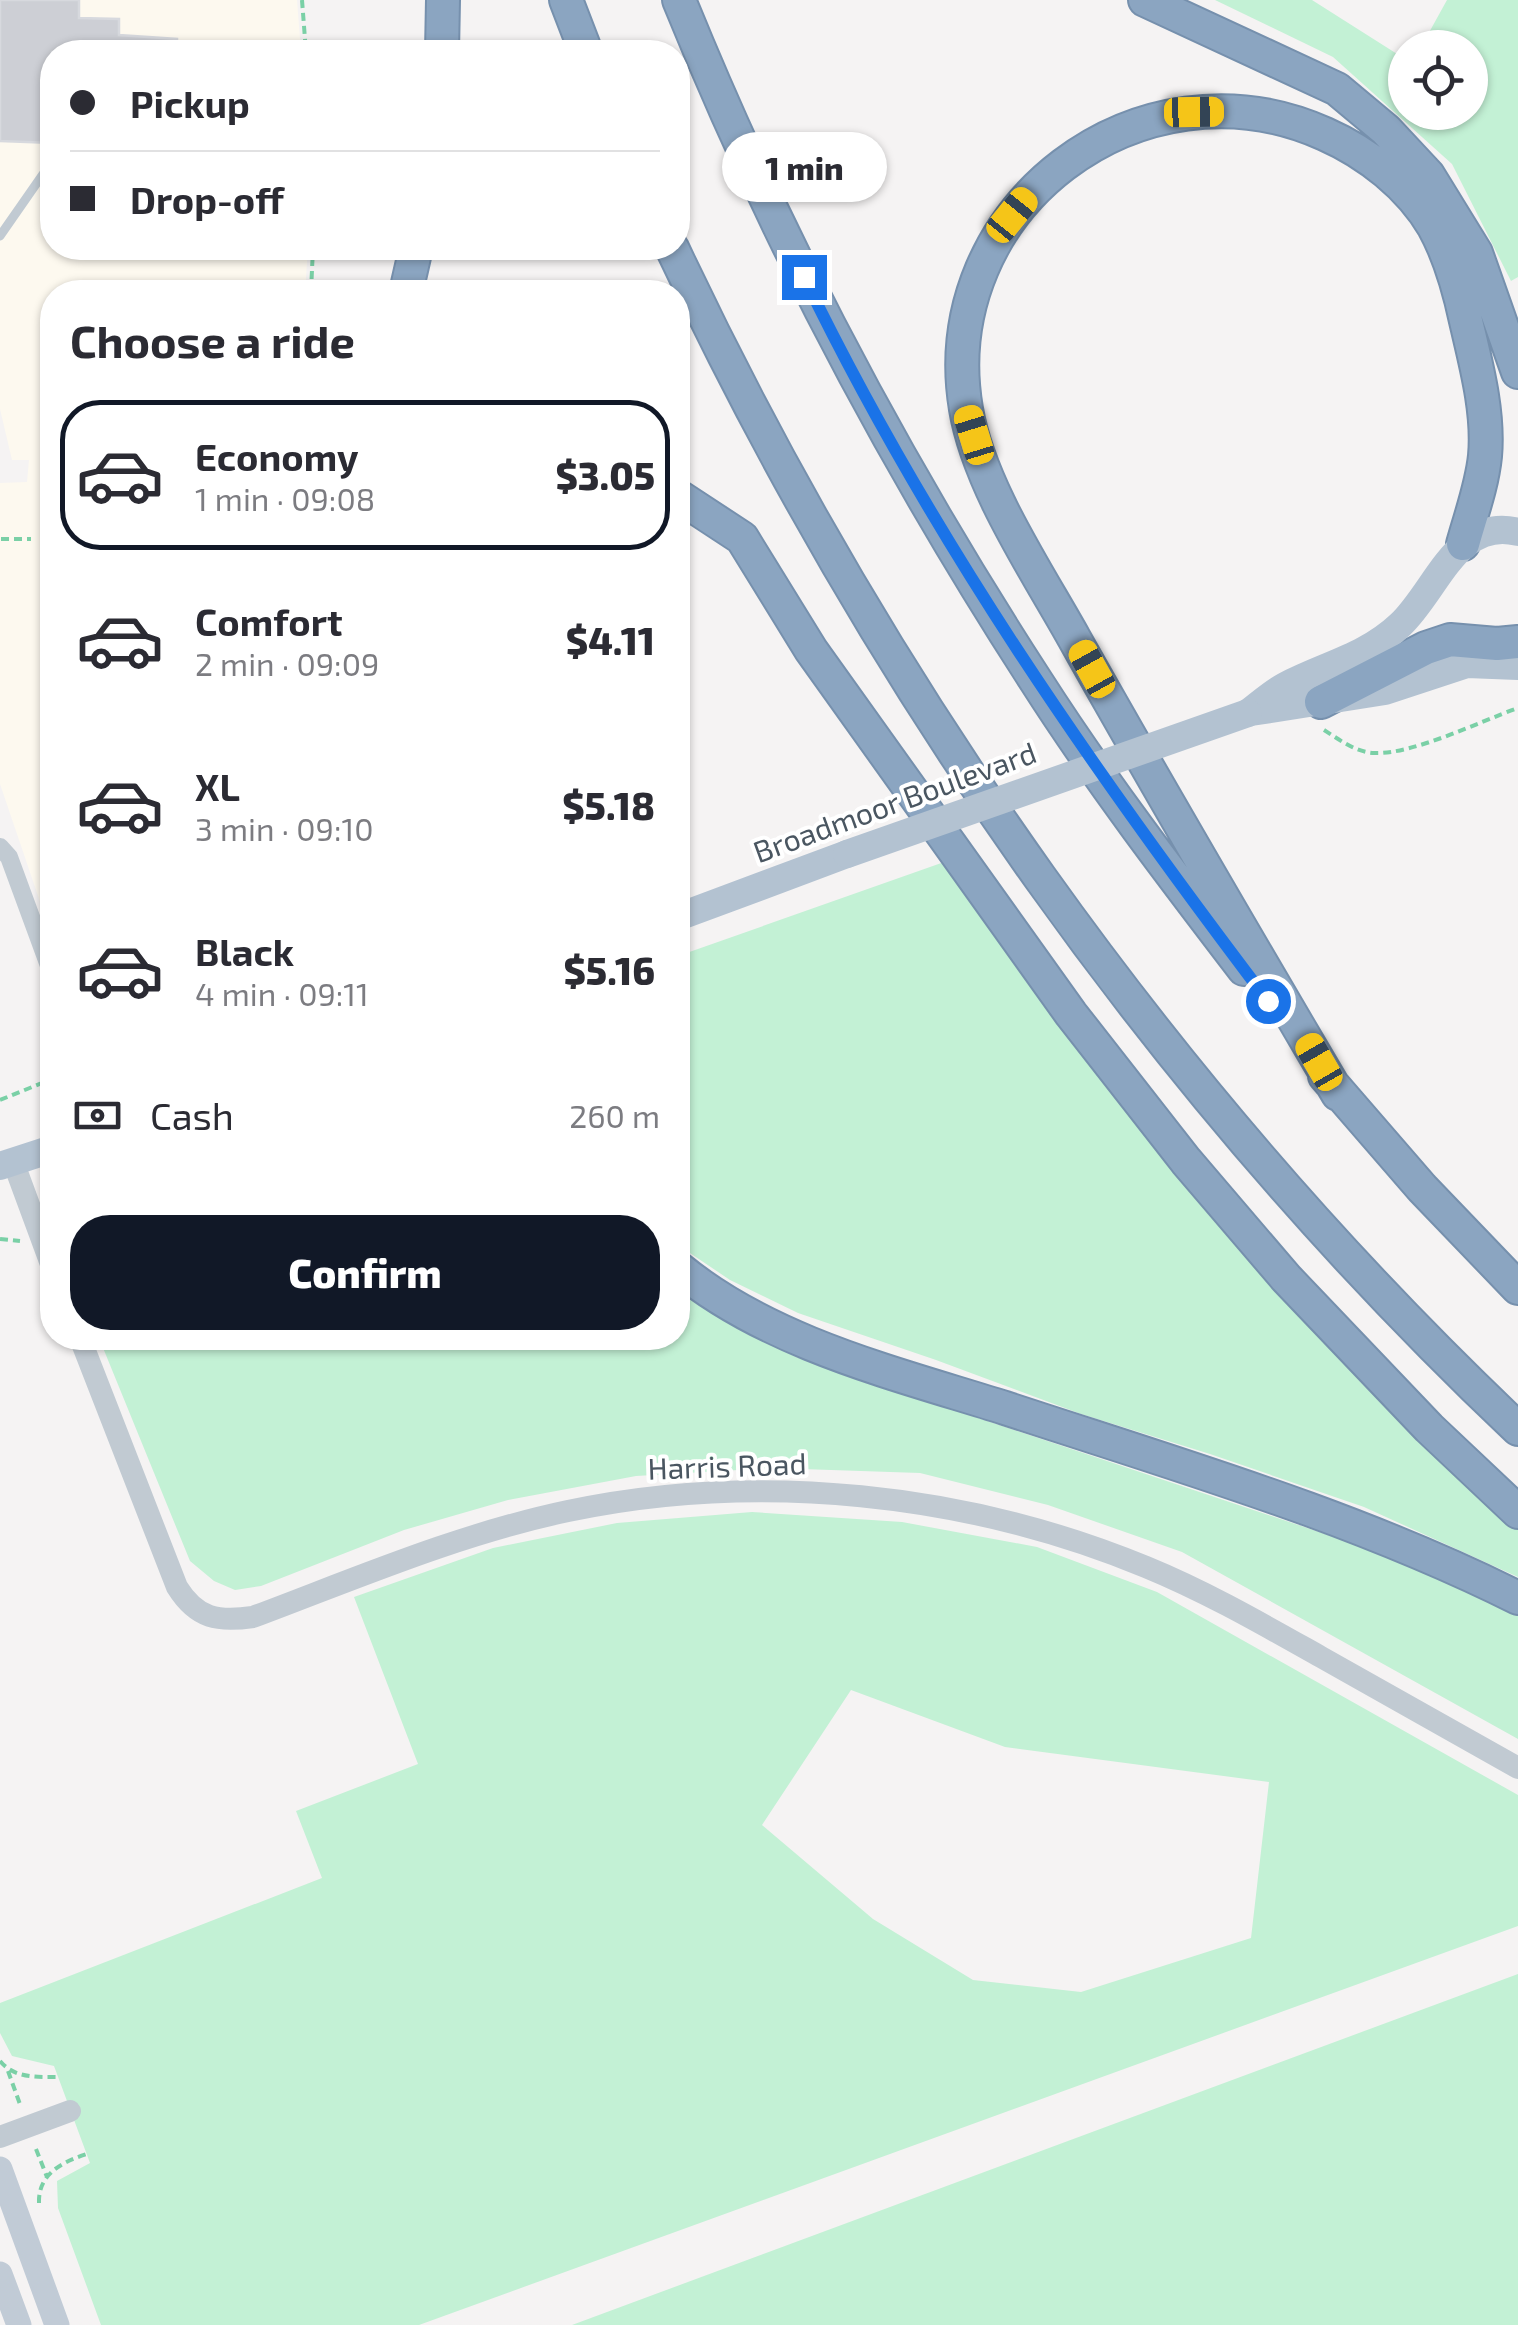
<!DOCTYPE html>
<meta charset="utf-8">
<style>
:root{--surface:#fff;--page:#f2f2f3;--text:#2b2b33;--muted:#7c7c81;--line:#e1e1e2;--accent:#111827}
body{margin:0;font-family:"Exo 2",sans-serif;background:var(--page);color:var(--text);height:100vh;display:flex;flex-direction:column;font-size:38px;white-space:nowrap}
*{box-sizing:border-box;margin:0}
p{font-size:32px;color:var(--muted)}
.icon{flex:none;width:55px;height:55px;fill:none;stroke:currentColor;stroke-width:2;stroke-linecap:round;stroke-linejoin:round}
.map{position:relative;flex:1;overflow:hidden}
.panel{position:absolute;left:40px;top:280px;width:650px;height:1070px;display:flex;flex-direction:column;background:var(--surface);border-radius:40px;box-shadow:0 2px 8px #0004}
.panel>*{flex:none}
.hud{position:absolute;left:40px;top:40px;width:650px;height:220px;border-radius:40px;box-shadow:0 2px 8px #0004;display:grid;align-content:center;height:220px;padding:0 30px;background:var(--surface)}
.tools{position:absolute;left:1388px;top:30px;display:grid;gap:20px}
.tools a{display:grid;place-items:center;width:100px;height:100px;border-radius:50%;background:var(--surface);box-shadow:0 2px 8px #0004;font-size:50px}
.end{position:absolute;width:45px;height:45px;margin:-22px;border:12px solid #1a73e8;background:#fff;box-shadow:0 0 0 5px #fff}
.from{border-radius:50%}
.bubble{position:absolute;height:70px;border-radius:35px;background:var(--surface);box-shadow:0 2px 8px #0004;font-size:32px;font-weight:800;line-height:70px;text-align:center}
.car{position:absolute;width:30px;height:60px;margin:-30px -15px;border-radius:12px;box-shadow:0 0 8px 2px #0007;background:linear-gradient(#f5c518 24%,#345 0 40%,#f5c518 0 76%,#345 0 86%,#f5c518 0)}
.hud b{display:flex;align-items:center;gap:35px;height:95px;font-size:38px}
.hud b+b{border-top:2px solid var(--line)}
.hud i{width:25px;height:25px;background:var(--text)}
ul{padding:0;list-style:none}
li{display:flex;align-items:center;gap:30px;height:150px;margin:0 20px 15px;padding:0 10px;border:5px solid transparent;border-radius:40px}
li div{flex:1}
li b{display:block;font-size:38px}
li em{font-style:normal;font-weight:800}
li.current{border-color:var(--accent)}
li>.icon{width:90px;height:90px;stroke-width:1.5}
h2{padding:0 30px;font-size:45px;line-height:120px}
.pay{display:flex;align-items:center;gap:25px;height:110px;padding:0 30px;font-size:38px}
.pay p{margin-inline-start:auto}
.action{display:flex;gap:20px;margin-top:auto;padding:20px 30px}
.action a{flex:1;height:115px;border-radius:40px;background:var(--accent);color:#fff;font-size:40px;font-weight:800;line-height:115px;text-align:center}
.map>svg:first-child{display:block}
.commercial{fill:#fdf9ef}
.green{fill:#c3f1d5;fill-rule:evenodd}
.building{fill:#cdcfd5;stroke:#d7d9de;stroke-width:2.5}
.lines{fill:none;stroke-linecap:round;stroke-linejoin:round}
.motorway-casing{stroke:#7690ad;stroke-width:36}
.path{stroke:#7ad0a6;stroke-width:4;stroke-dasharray:8 5;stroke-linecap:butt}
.service{stroke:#c1cad2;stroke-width:9}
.minor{stroke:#c1cad2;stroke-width:18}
.tertiary{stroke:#c1cad2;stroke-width:22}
.secondary{stroke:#c1cbd6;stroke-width:25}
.primary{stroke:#b3c2d1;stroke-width:28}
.motorway{stroke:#8ba5c1;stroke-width:32}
.primary-bridge{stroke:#b3c2d1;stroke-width:28}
.route{stroke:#1a73e8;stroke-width:12}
.labels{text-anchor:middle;stroke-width:8;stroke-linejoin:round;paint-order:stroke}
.street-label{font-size:30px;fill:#4a5661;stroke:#fff}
</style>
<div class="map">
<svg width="1518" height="2325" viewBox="0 0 1518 2325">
<rect width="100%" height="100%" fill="#f5f3f3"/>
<!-- commercial -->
<path class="commercial" d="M0 0H297L301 52H52V248H308L305 292H52V937L0 784V483L27 482 29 460H12L0 409Z"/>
<!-- green -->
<path class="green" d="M1215 0H1312L1405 59V112H1470V48L1421 47 1447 0H1518V277L1511 281 1452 164 1333 57Z
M947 861 1085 1052 1518 1520V1577L1364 1507 1210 1454 1081 1414 936 1360 798 1313 730 1280 678 1245V956Z
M678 1287 706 1308 796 1357 1406 1561 1518 1616V1739L1182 1552 1048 1505 920 1473 772 1468 636 1476 508 1500 404 1530 261 1586 235 1590 214 1581 190 1561 99 1338H678Z
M752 1512 902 1522 1037 1547 1157 1592 1518 1795V1926L419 2325H101L58 2208 57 2181 90 2163 54 2066 12 2056 0 2033V2003L322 1878 296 1811 418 1764 354 1597 493 1548 617 1523ZM851 1690 1005 1747 1269 1782 1251 1938 1081 1992 973 1980 873 1919 762 1825Z
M1518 1974V2325H572Z"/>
<!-- building -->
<path class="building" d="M0 0H79V18L119 19V35L177 39V52H52V143L0 141Z"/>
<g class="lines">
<!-- motorway casing -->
<g class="motorway-casing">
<path id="motorway" d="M566 0 586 52
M679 0C776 239 896 465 1036 681 1100 781 1172 875 1244 969
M1145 0 1337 89 1386 130 1428 175 1476 253 1518 372
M442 52 443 0
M672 248C878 686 1166 1096 1518 1429
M406 292 416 248
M678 496 742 538 811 650 1071 1014 1186 1161 1286 1278 1429 1428 1518 1512
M1321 702 1426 648 1450 640 1497 644 1518 642
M1325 1076 1422 1188 1518 1288
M1338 1094C1249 943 1160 791 1074 638 1036 570 979 486 966 409 932 207 1141 51 1325 134 1368 153 1410 186 1434 227 1450 256 1459 288 1466 321 1476 364 1489 412 1485 456 1482 486 1471 515 1463 544
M678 1268C769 1343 894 1373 1005 1408 1178 1465 1354 1516 1518 1598"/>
</g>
<!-- path -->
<path class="path" d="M302 0 306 52
M311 292 313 248
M1 539H31
M41 657H52
M1324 730C1340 740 1355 752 1374 753 1412 755 1481 721 1518 708
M0 1100 52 1079
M0 1239 20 1241
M0 2061C14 2078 35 2077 56 2077
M8 2071 21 2107
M36 2149 47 2177
M39 2203C38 2174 62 2162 87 2154"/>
<!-- service -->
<path class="service" d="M0 236 48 167"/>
<!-- minor -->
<path class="minor" d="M0 847 9 857 52 974"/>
<!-- tertiary -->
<path class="tertiary" d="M14 1164 52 1267
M80 1338 177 1587C197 1619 218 1622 253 1617 357 1578 459 1534 568 1511 758 1471 967 1493 1146 1567 1207 1592 1264 1625 1321 1657 1386 1694 1452 1731 1518 1768
M0 2137 70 2111"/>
<!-- secondary -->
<path class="secondary" d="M0 2169 57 2325
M0 2274 19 2325"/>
<!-- primary -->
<path class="primary" d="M1251 712 1385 691 1467 664 1518 666
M1248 713C1260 704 1272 693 1285 686 1325 665 1366 657 1400 625 1436 592 1457 516 1518 532
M678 917 847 854
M0 1166 52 1149"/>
<!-- motorway -->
<use href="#motorway" class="motorway"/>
<!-- primary-bridge -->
<path class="primary-bridge" d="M847 854 1248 713"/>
</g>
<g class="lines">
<!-- route -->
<path class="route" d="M804 277C930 537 1094 772 1268 1001"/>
</g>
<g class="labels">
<!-- street labels -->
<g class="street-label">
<text transform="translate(895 803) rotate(-20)" y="10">Broadmoor Boulevard</text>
<text transform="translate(727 1467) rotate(-2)" y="10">Harris Road</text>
</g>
</g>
</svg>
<div class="tools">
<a><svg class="icon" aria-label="locate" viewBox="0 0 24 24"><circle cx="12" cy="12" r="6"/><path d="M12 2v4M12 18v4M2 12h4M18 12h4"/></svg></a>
</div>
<i class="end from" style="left:1268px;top:1001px"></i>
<i class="end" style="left:804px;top:277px"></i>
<div class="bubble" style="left:722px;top:132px;width:165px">1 min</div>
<i class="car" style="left:1194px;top:112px;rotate:89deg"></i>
<i class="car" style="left:1012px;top:215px;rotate:39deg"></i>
<i class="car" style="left:974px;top:435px;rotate:343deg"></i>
<i class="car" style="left:1092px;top:669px;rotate:331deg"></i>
<i class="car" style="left:1319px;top:1062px;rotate:330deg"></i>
<div class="hud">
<b><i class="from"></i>Pickup</b>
<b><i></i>Drop-off</b>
</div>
<section class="panel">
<h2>Choose a ride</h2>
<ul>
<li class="current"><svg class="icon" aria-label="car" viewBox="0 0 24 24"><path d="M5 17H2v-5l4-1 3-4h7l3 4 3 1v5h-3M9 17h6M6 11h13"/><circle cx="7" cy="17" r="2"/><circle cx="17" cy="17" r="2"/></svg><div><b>Economy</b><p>1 min · 09:08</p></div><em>$3.05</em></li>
<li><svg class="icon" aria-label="car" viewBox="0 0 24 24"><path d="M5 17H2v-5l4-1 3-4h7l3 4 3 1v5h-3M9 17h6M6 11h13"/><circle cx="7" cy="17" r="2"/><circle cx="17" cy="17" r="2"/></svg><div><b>Comfort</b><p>2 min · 09:09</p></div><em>$4.11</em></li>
<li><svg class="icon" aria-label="car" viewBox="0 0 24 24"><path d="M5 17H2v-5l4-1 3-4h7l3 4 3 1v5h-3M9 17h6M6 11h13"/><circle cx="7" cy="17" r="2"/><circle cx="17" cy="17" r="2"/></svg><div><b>XL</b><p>3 min · 09:10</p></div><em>$5.18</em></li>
<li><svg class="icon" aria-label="car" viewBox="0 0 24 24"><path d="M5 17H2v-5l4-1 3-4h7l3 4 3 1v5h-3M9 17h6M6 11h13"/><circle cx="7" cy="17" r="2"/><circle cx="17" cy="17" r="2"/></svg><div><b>Black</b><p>4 min · 09:11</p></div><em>$5.16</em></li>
</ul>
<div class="pay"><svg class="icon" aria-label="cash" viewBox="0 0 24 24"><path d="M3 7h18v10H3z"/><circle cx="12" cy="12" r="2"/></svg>Cash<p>260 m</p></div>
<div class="action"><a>Confirm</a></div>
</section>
</div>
